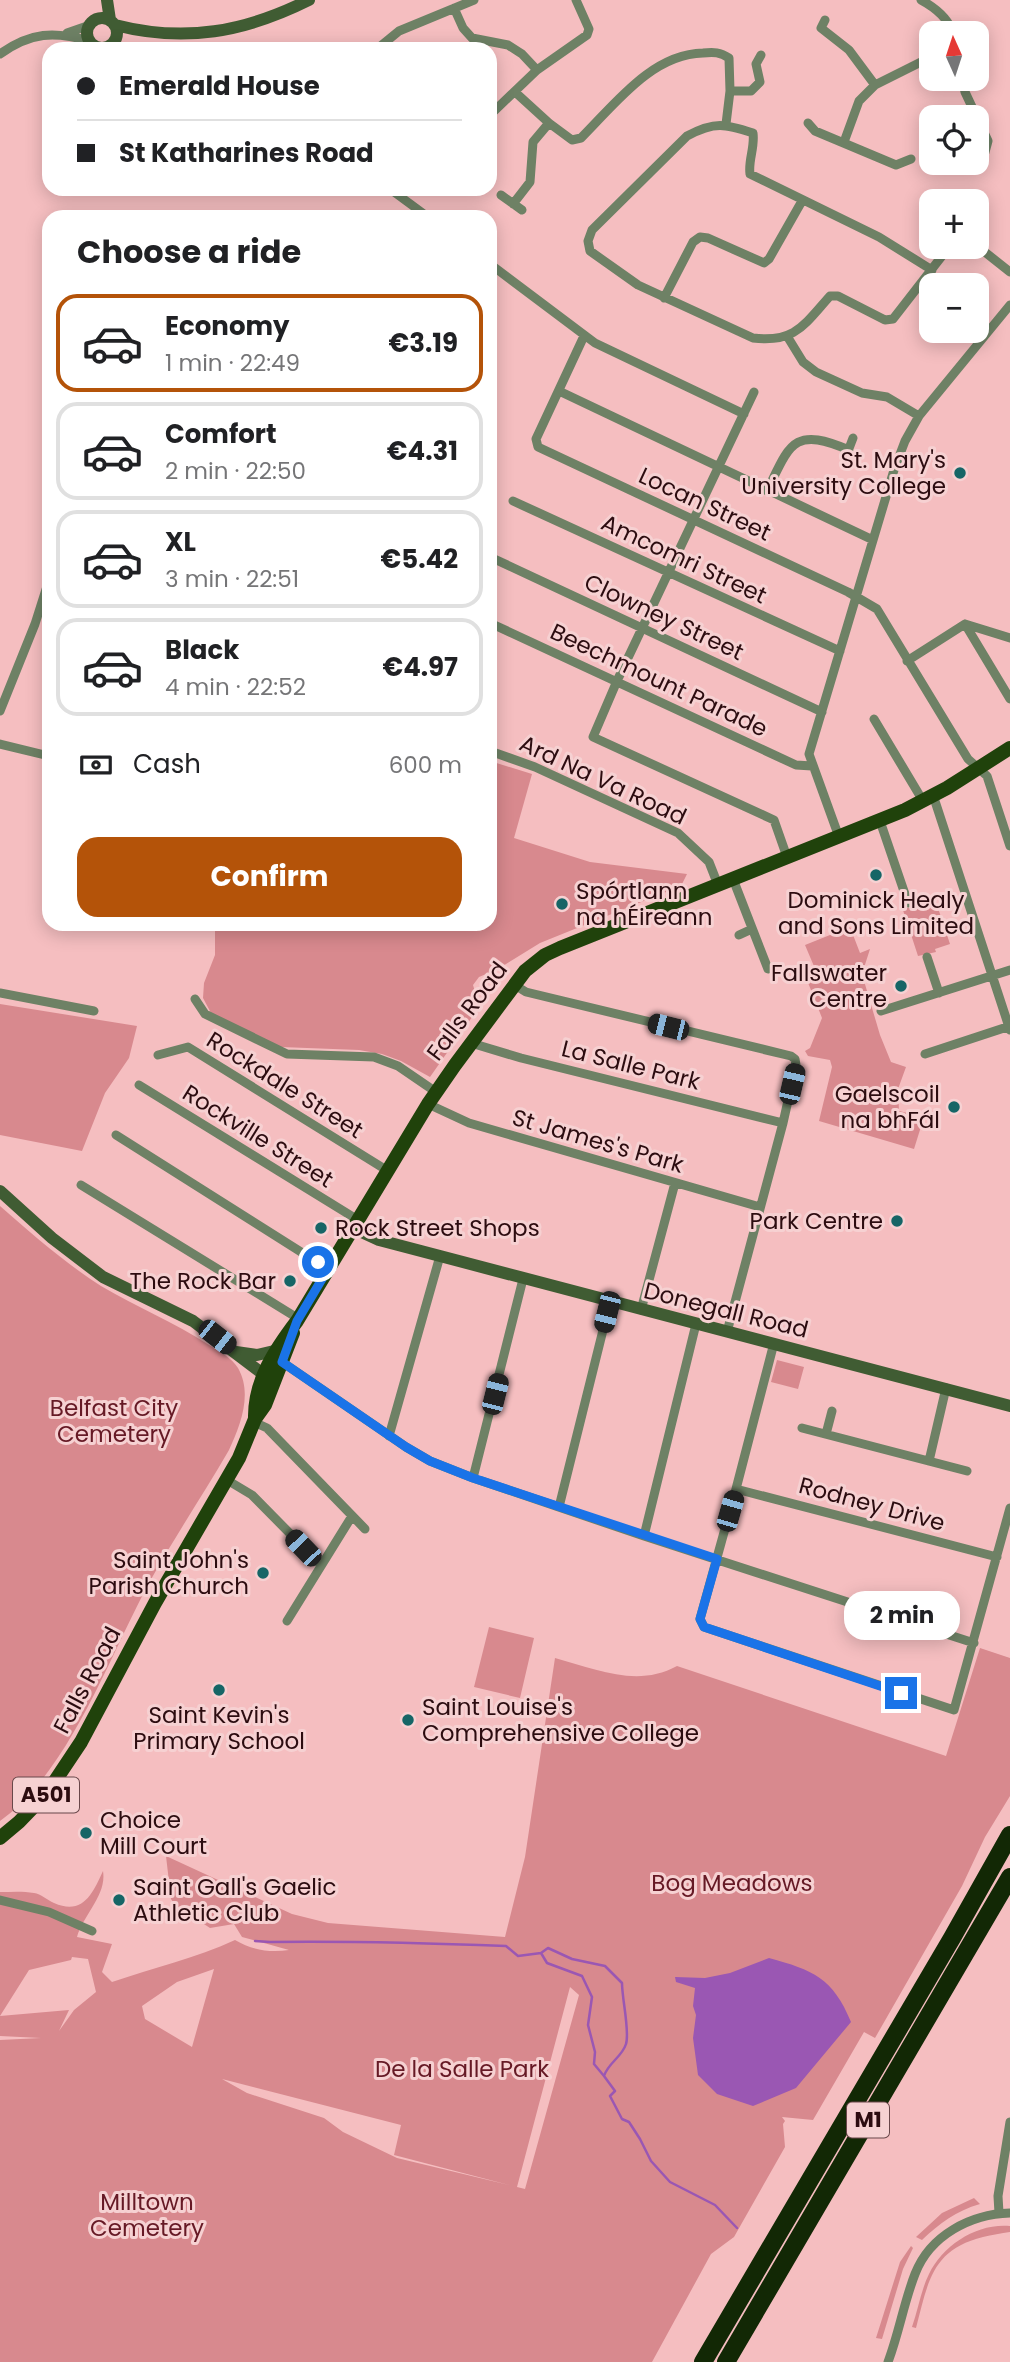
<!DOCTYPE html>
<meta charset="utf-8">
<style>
:root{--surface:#fff;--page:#f6f6f6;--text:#202124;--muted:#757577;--line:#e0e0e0;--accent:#b45309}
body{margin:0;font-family:Poppins,sans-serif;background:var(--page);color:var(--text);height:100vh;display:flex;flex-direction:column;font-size:26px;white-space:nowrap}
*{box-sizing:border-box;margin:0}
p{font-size:23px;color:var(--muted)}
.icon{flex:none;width:38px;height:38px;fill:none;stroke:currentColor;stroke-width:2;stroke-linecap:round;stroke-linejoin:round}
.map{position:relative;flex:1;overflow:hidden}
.side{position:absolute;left:42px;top:210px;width:455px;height:721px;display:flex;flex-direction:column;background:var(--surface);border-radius:21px;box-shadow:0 4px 18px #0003}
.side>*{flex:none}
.hud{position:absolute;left:42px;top:42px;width:455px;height:154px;border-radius:21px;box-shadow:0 4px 18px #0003;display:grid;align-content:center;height:154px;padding:0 35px;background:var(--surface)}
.needle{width:46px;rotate:357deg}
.buttons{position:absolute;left:919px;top:21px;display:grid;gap:14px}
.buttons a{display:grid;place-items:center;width:70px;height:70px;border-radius:14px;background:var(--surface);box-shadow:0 4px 18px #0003;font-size:35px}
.end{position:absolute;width:32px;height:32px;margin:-16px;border:9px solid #1a73e8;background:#fff;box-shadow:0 0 0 4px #fff}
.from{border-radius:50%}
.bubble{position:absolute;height:49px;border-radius:21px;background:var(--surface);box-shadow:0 4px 18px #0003;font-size:23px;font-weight:700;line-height:49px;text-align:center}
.car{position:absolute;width:21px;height:42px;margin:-21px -10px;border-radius:9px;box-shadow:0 0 5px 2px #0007;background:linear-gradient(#222 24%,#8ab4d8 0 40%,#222 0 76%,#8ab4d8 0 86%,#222 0)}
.hud b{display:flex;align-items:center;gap:24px;height:66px;font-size:26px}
.hud b+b{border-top:2px solid var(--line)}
.hud i{width:18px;height:18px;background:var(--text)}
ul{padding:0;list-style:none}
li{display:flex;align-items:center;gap:21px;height:98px;margin:0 14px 10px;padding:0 21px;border:4px solid var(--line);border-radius:21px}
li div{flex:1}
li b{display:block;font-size:26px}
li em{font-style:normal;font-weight:700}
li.on{border-color:var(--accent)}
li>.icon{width:63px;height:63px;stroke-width:1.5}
h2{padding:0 35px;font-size:32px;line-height:84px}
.pay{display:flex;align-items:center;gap:18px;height:77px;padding:0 35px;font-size:26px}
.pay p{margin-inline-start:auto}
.primary-button{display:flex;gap:14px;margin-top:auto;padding:14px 35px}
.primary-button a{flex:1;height:80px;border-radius:21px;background:var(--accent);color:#fff;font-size:28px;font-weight:700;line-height:80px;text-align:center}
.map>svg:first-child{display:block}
.green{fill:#d8898e;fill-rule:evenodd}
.water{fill:#9a57b3}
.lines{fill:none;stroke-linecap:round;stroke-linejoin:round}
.stream{stroke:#9a57b3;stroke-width:2.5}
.street{stroke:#6e8165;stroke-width:9}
.secondary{stroke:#405c33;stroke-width:12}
.primary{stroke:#20420b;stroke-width:14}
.highway{stroke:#122805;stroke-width:18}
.route{stroke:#1a73e8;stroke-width:9}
.poi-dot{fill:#166566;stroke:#f6d1d2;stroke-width:2.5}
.labels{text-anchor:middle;stroke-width:6;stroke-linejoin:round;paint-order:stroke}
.shield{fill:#f6d1d2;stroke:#69474a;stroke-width:2}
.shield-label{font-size:21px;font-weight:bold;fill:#2c0c10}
.poi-label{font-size:23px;fill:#2c0c10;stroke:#f6d1d2;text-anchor:end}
.street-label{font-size:23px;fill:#2c0c10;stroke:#f6d1d2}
.park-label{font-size:23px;fill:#661925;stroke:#f6d1d2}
</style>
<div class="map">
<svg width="1010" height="2362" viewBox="0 0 1010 2362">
<rect width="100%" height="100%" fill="#f5bec0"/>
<!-- green -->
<path class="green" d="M490 761 532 774 514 838 590 862 687 874 681 886 540 943 498 969 479 977 473 985 478 1002 477 1010 430 1077 401 1061 382 1054 359 1050 281 1047 211 1013 203 998 204 983 215 955V924H490Z
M936 902 950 944 935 949 936 952 918 956 902 907 917 909Z
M850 927 860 953 870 949 862 974 880 1035 891 1062 906 1067 898 1089 899 1111 924 1117 914 1149 819 1121 832 1067 830 1060 808 1056 805 1051 810 1048 822 1018 805 975 816 971 805 945Z
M0 1004 137 1026 129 1058 105 1093 82 1151 0 1135Z
M0 1206C32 1234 65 1263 101 1286 136 1307 174 1322 209 1345 219 1351 232 1358 238 1368 253 1394 240 1426 229 1450 203 1495 174 1538 149 1583 109 1657 69 1772 0 1821Z
M777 1360 804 1367 798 1389 771 1382Z
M489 1627 534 1638 520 1698 474 1687Z
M980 1648 1010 1658V1796L985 1837 962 1886 875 2038 864 2032 813 2120 782 2117 785 2121 783 2124 785 2147 734 2237 711 2254 652 2362H0V2040L41 2038 0 2036V1892C11 1892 23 1891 34 1893 41 1894 47 1900 54 1903 83 1916 93 1893 103 1871 107 1895 83 1915 77 1937L112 1944 102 1972 112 1982C153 1968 196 1958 235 1940 252 1950 270 1953 289 1950L242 1937 234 1924 210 1928 175 1905 171 1899 166 1856 292 1914 328 1923 505 1937 525 1857 555 1658C596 1669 637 1688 677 1666L946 1756ZM72 1957 88 1959 96 1992 74 2010 59 2031 69 2010 0 2016 29 1970 71 1960ZM214 1969 192 2047 145 2019 142 2006 177 1982ZM570 1987 579 1995 525 2189 517 2187ZM222 2079 401 2125 394 2155 513 2186 397 2158 343 2132 324 2118 247 2093Z
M974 2198 980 2204C956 2211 940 2223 922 2240L916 2237 942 2213Z
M1010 2226V2232C1001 2233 992 2235 983 2237 931 2250 928 2283 916 2328L912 2327C918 2310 921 2290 929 2274 943 2245 977 2223 1010 2226Z
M911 2246 913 2248 903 2269 882 2339 876 2338 900 2262Z"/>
<!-- water -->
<path class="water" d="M769 1958C813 1970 833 1978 851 2022L796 2088 753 2106 717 2094 698 2075 693 2038 696 2015 693 2006 695 1988 676 1982 675 1977 705 1978 730 1973Z"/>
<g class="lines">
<!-- stream -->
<path class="stream" d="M255 1941 270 1942C349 1941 428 1943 506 1946L518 1956 541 1953 548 1948 572 1959 605 1966 622 1983C622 1999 630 2032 626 2044 622 2057 608 2063 604 2076L615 2091 610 2096 622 2119 629 2122 640 2139 651 2161 670 2182 715 2205 737 2228
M541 1953 547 1963 582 1976 592 1997 588 2025 595 2052 594 2064 604 2076"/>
<!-- street -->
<path class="street" d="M921 0C934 7 948 18 953 33
M454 8 463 28 472 38 508 45 522 54 537 70
M825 20 821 28 849 50 875 85
M67 33 90 25
M377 49 399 31 474 0
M0 54C31 32 54 31 90 41
M962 79 965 92 988 141 982 163
M730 91H751L760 82 756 64 761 55
M515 92 549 123 572 140 581 138C615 104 652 54 703 53 714 52 720 52 729 58L730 91 726 124
M490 115 537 70 587 35 589 29 576 0
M808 123 815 131 896 165 911 159
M844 142 859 101 875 85 931 57
M390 189 428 217
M501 195 522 210
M513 204 530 182 533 142 549 123
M976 245 1010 272
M490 264 595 343 744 414
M932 270 879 237 750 174C748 160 755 148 753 133 725 124 715 121 687 136L592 230 588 241 590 251 638 285 753 338C795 343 804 325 830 296H838L885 320 893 319 949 247
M664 298 693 242 700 237 708 238 764 263 769 259 802 201
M584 336 536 439 538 447 848 592 877 609 968 759 987 776 1010 846
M787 336 803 362 816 372 862 393 887 397 919 416
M559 391 873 540
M754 392 617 681 593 737 774 820 787 857
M845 459 853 438
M767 491C790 444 793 426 849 450
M513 501 840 651
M490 557 822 712
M490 623 796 765 812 766
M965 624 1010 699
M907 661 965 624 1010 638
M0 711 35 624 49 580
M874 719 923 801
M0 744 49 756
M490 751 535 767 678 833 709 862 718 885
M933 795 1010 1030
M880 821 908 903
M839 837 809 754 894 470 905 441 919 416 1010 305
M733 879 768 969
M739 935 752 929
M927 957 939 993
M513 984 526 992 791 1056 795 1059 796 1065 783 1123 727 1332
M0 993 94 1011
M195 999 205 1014 287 1054 374 1057 398 1066 436 1092
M881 1011 1010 970
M471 1043 521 1058 783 1123
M925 1054 1010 1026
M158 1055 188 1047 388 1171
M139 1085 358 1220
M428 1104 469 1123 760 1207
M116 1135 328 1269
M81 1185 299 1319
M641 1310 675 1183
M774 1343 736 1489 700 1619 704 1627 954 1710 1010 1508
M282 1362 406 1447 430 1461 473 1478 644 1536 974 1643
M254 1422 267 1428 365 1529
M802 1428 967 1471
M826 1434 832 1411
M389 1436 440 1256
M929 1461 946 1388
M473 1478 523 1279
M227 1480 252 1495 321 1565
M736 1489 997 1557
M559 1507 610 1302
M644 1536 696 1324
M287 1621 352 1516
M0 1900 49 1912 92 1931
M999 2213 998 2196 1010 2122
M888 2362C899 2333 904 2302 915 2274 930 2235 971 2214 1010 2213"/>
<!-- secondary -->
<path class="secondary" d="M107 0 110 20
M87 33a15 15 0 1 1 30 0a15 15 0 1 1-30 0Z
M115 25C185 43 245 32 309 0
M0 1191 52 1238 103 1277 193 1321 259 1371 273 1377
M353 1228 379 1240 440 1256 1010 1406
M236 1352 257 1355 274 1351"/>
<!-- primary -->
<path class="primary" d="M255 1419C254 1381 275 1350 297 1321L428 1104 455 1065 525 971 545 955 560 948 905 810 947 788 1010 748
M0 1838 19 1822 47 1793 81 1742 155 1603 239 1458 255 1419 265 1405 293 1333"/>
<!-- highway -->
<path class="highway" d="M703 2362 952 1938 1010 1835
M726 2362 1010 1877"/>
</g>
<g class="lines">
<!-- route -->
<path class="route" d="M318 1262 328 1269 297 1321 282 1362 406 1447 430 1461 473 1478 717 1559 700 1619 704 1627 901 1693"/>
</g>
<!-- markers -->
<g class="poi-dot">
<circle cx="960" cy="473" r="7"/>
<circle cx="876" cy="875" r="7"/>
<circle cx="562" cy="904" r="7"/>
<circle cx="901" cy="986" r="7"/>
<circle cx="954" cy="1107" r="7"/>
<circle cx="897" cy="1221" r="7"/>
<circle cx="321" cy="1228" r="7"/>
<circle cx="290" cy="1281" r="7"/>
<circle cx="263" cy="1573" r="7"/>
<circle cx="219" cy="1690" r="7"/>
<circle cx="408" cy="1720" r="7"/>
<circle cx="86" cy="1833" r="7"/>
<circle cx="119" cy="1900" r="7"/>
</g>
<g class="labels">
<!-- shield labels -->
<g class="shield">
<rect x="13" y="1777.5" width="66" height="35" rx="5"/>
<rect x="847" y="2102.5" width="42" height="35" rx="5"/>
</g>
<g class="shield-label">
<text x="46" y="1802">A501</text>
<text x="868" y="2127">M1</text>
</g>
<!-- poi labels -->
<g class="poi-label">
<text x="946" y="468">St. Mary's<tspan x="946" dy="26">University College</tspan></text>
<text x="576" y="899" text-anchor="start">Spórtlann<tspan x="576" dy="26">na hÉireann</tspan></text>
<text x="876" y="908" text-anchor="middle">Dominick Healy<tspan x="876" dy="26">and Sons Limited</tspan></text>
<text x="887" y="981">Fallswater<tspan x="887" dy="26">Centre</tspan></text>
<text x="940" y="1102">Gaelscoil<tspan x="940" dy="26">na bhFál</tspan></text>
<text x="883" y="1229">Park Centre</text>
<text x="335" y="1236" text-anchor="start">Rock Street Shops</text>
<text x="276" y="1289">The Rock Bar</text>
<text x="249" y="1568">Saint John's<tspan x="249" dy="26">Parish Church</tspan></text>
<text x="422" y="1715" text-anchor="start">Saint Louise's<tspan x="422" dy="26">Comprehensive College</tspan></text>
<text x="219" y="1723" text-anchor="middle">Saint Kevin's<tspan x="219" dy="26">Primary School</tspan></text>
<text x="100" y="1828" text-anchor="start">Choice<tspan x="100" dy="26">Mill Court</tspan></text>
<text x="133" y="1895" text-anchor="start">Saint Gall's Gaelic<tspan x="133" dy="26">Athletic Club</tspan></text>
</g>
<!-- street labels -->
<g class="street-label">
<text transform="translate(705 504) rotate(25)" y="8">Locan Street</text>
<text transform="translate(684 559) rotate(25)" y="8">Amcomri Street</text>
<text transform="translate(664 617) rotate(25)" y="8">Clowney Street</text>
<text transform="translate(659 680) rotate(25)" y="8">Beechmount Parade</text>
<text transform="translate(603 780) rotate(25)" y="8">Ard Na Va Road</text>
<text transform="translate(467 1011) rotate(-53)" y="8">Falls Road</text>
<text transform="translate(631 1065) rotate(14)" y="8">La Salle Park</text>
<text transform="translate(285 1085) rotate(32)" y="8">Rockdale Street</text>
<text transform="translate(258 1136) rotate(32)" y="8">Rockville Street</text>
<text transform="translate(598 1141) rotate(16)" y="8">St James's Park</text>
<text transform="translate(726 1310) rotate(14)" y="8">Donegall Road</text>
<text transform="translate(872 1504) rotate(15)" y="8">Rodney Drive</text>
<text transform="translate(87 1680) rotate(-62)" y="8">Falls Road</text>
</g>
<!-- park labels -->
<g class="park-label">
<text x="114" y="1416">Belfast City<tspan x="114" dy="26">Cemetery</tspan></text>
<text x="732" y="1891">Bog Meadows</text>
<text x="462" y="2077">De la Salle Park</text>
<text x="147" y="2210">Milltown<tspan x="147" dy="26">Cemetery</tspan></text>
</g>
</g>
</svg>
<div class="buttons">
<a><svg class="needle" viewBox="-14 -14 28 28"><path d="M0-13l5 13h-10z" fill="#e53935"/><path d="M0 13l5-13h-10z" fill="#757577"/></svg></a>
<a><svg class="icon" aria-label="locate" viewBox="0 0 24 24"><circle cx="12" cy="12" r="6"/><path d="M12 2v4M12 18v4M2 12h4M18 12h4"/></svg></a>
<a>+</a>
<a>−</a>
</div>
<i class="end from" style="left:318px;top:1262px"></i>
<i class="end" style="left:901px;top:1693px"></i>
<div class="bubble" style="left:844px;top:1591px;width:116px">2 min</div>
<i class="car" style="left:668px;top:1027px;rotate:284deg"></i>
<i class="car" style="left:792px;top:1084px;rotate:13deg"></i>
<i class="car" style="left:607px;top:1312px;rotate:194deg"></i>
<i class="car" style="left:217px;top:1337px;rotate:128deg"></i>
<i class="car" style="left:495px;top:1394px;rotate:14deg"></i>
<i class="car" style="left:730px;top:1511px;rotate:16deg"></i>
<i class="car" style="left:303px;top:1548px;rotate:316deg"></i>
<div class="hud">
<b><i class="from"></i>Emerald House</b>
<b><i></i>St Katharines Road</b>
</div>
<section class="side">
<h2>Choose a ride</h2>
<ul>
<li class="on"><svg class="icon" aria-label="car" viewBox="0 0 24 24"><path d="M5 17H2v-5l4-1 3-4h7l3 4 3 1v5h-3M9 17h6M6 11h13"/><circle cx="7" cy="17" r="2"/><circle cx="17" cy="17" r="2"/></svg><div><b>Economy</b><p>1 min · 22:49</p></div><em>€3.19</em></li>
<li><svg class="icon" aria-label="car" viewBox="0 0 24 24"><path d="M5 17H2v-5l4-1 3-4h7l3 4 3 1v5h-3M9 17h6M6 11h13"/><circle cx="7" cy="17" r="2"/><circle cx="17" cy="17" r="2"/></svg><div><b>Comfort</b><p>2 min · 22:50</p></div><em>€4.31</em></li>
<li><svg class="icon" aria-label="car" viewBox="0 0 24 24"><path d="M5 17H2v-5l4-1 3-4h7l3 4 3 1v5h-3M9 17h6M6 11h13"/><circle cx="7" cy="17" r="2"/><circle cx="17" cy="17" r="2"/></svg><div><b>XL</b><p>3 min · 22:51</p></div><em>€5.42</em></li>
<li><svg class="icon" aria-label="car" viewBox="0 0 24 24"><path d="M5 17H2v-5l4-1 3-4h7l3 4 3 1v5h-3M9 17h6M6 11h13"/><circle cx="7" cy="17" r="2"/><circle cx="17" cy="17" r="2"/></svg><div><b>Black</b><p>4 min · 22:52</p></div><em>€4.97</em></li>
</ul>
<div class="pay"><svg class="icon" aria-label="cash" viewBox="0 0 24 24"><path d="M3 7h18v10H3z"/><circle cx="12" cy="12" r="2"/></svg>Cash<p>600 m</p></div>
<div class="primary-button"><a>Confirm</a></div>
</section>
</div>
